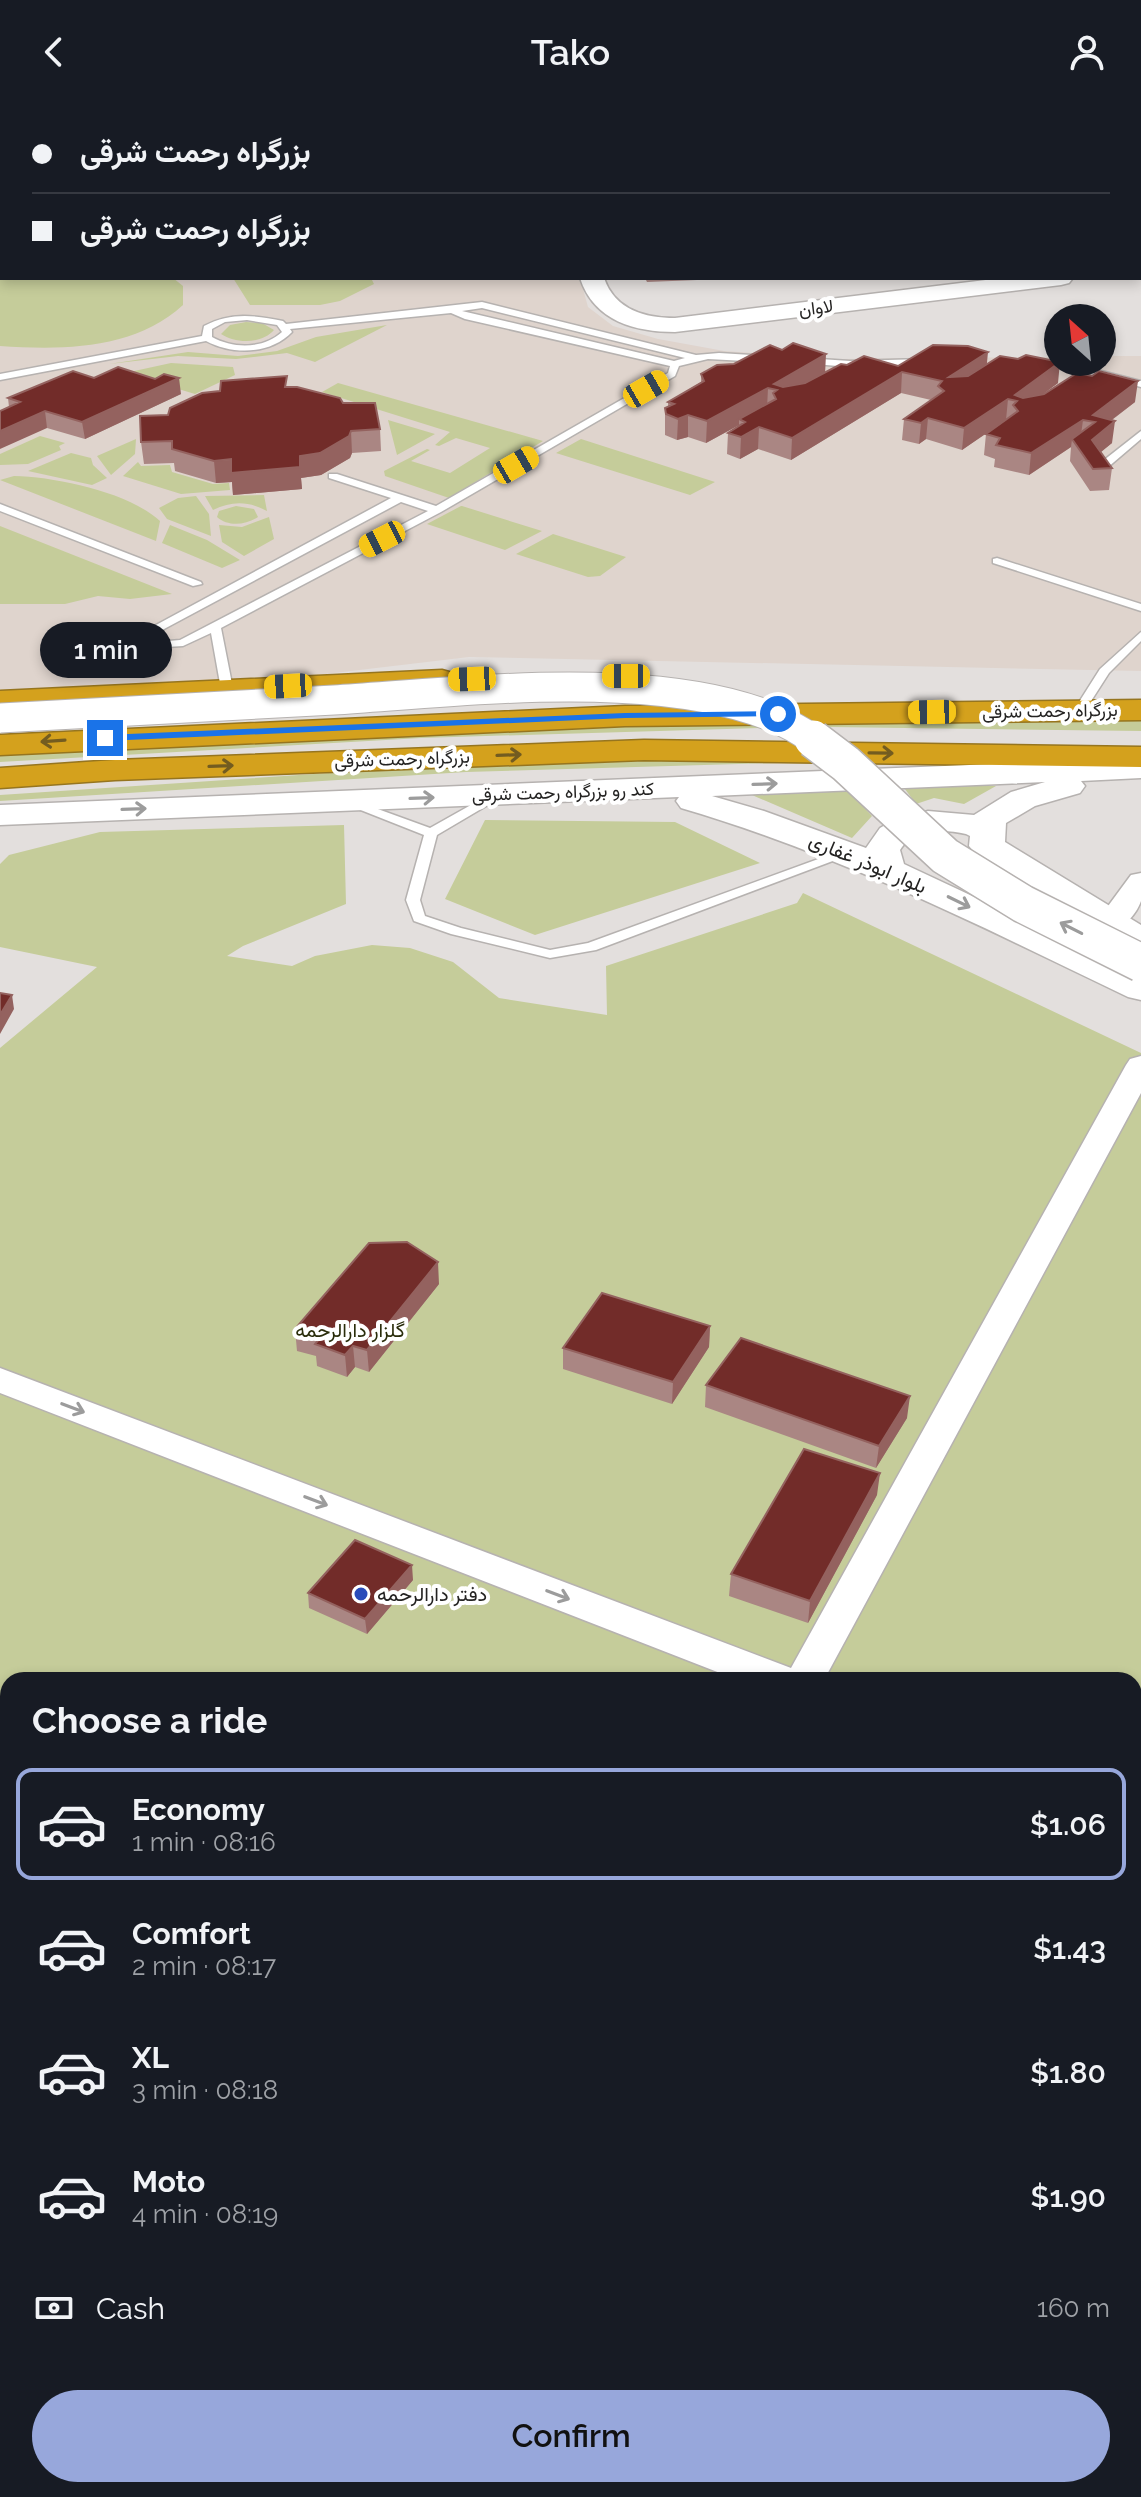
<!DOCTYPE html>
<meta charset="utf-8">
<style>
:root{--surface:#171b24;--page:#20242c;--text:#f1f3f6;--muted:#9ea1a6;--line:#363941;--accent:#97a7db}
body{margin:0;font-family:Raleway,Vazirmatn,sans-serif;background:var(--page);color:var(--text);height:100vh;display:flex;flex-direction:column;font-size:30px;white-space:nowrap}
*{box-sizing:border-box;margin:0}
p{font-size:26px;color:var(--muted)}
.icon{flex:none;width:44px;height:44px;fill:none;stroke:currentColor;stroke-width:2;stroke-linecap:round;stroke-linejoin:round}
.map{position:relative;flex:1;overflow:hidden}
.details{position:absolute;left:0px;top:1568px;width:1142px;height:826px;display:flex;flex-direction:column;background:var(--surface);border-radius:24px 24px 0 0;box-shadow:0 4px 12px #0003}
.details>*{flex:none}
.hud{position:absolute;left:0px;top:0px;width:1142px;height:176px;box-shadow:0 4px 12px #0003;display:grid;align-content:center;height:176px;padding:0 32px;background:var(--surface)}
.needle{width:52px;rotate:333deg}
.buttons{position:absolute;left:1044px;top:200px;display:grid;gap:16px}
.buttons a{display:grid;place-items:center;width:72px;height:72px;border-radius:50%;background:var(--surface);box-shadow:0 4px 12px #0003;font-size:40px}
.end{position:absolute;width:36px;height:36px;margin:-18px;border:10px solid #1a73e8;background:#fff;box-shadow:0 0 0 4px #fff}
.from{border-radius:50%}
.bubble{position:absolute;height:56px;border-radius:28px;background:var(--surface);box-shadow:0 4px 12px #0003;font-size:26px;font-weight:600;line-height:56px;text-align:center}
.car{position:absolute;width:24px;height:48px;margin:-24px -12px;border-radius:10px;box-shadow:0 0 6px 2px #0007;background:linear-gradient(#f5c518 24%,#345 0 40%,#f5c518 0 76%,#345 0 86%,#f5c518 0)}
.hud b{display:flex;align-items:center;gap:28px;height:76px;font-size:30px}
.hud b+b{border-top:2px solid var(--line)}
.hud i{width:20px;height:20px;background:var(--text)}
ul{padding:0;list-style:none}
li{display:flex;align-items:center;gap:24px;height:112px;margin:0 16px 12px;padding:0 16px;border:4px solid transparent;border-radius:16px}
li div{flex:1}
li b{display:block;font-size:30px}
li em{font-style:normal;font-weight:600}
li.on{border-color:var(--accent)}
li>.icon{width:72px;height:72px;stroke-width:1.5}
h2{padding:0 32px;font-size:36px;line-height:96px}
.pay{display:flex;align-items:center;gap:20px;height:88px;padding:0 32px;font-size:30px}
.pay p{margin-inline-start:auto}
.primary-button{display:flex;gap:16px;margin-top:auto;padding:16px 32px}
.primary-button a{flex:1;height:92px;border-radius:48px;background:var(--accent);color:#111;font-size:32px;font-weight:600;line-height:92px;text-align:center}
header{display:flex;justify-content:space-between;align-items:center;height:104px;padding:0 32px;background:var(--surface);font-size:36px;font-weight:600}
.map>svg:first-child{display:block}
.built{fill:#dfd4cd}
.green{fill:#c5cc9a;fill-rule:evenodd}
.lines{fill:none;stroke-linecap:round;stroke-linejoin:round}
.lane-casing{stroke:#b6b2b0;stroke-width:3}
.street-casing{stroke:#b6b2b0;stroke-width:3}
.secondary-casing{stroke:#b6b2b0;stroke-width:3}
.highway-casing{stroke:#96751f;stroke-width:3}
.lane{fill:#fff;fill-rule:evenodd}
.street{fill:#fff;fill-rule:evenodd}
.secondary{fill:#fff;fill-rule:evenodd}
.highway{fill:#d4a11d;fill-rule:evenodd}
.secondary-bridge-far1-casing{stroke:#b6b2b0;stroke-width:31;stroke-linecap:butt}
.secondary-bridge-casing{stroke:#b6b2b0;stroke-width:40;stroke-linecap:butt}
.secondary-bridge-far1{stroke:#fff;stroke-width:29}
.secondary-bridge{stroke:#fff;stroke-width:37}
.wall{fill:#aa8683}
.shaded-wall{fill:#94625f}
.building{fill:#722c29;stroke:#94625f;stroke-width:2}
.oneway{stroke:#735c20}
.oneway2{stroke:#9c9c9c}
.route{fill:#1a73e8}
.poi-dot{fill:#294bba;stroke:#fff;stroke-width:3}
.labels{text-anchor:middle;stroke-width:8;stroke-linejoin:round;paint-order:stroke}
.far-street-label{font-size:18px;fill:#242322;stroke:#fff}
.street-label{font-size:20px;fill:#242322;stroke:#fff}
.park-label{font-size:20px;fill:#2a2d0b;stroke:#fff}
.poi-label{font-size:20px;fill:#242322;stroke:#fff;text-anchor:start}
</style>
<header><svg class="icon" aria-label="back" viewBox="0 0 24 24"><path d="M15 5l-7 7 7 7"/></svg>Tako<svg class="icon" aria-label="person" viewBox="0 0 24 24"><circle cx="12" cy="8" r="4"/><path d="M4 21q1-7 8-7t8 7"/></svg></header>
<div class="map">
<svg width="1141" height="2393" viewBox="0 0 1141 2393">
<rect width="100%" height="100%" fill="#e3dfdd"/>
<!-- built -->
<path class="built" d="M0 93 2 174H580L588 203 613 222 658 235 724 247 837 255 1058 253V258H1102V252H1141V567L469 553 181 587 0 605Z"/>
<!-- green -->
<path class="green" d="M0 115 2 174H173L183 182V201C134 246 63 246 0 242Z
M233 174H371L374 180 340 197 320 201H250Z
M246 218 262 219 274 226C262 240 236 240 221 230L230 221Z
M387 221 315 258 287 249 236 255 178 252 109 260 188 248 238 252 277 247 316 233Z
M171 259 233 263 235 271 195 290 125 269Z
M338 279 543 337 449 394 385 372 384 367 427 345 430 346 411 357 450 369 490 344 456 334 439 342 435 341 450 328 322 288Z
M388 316 435 330 397 351Z
M40 332 65 339 59 342 61 346 28 360 0 361V350Z
M136 335 135 350 111 371 97 352Z
M581 335 715 378 690 391 556 349Z
M71 349 91 354 93 361 107 374 92 381 28 367Z
M138 358 141 362 170 361 172 368 213 380 229 379 230 386 181 390 123 372Z
M14 372C57 373 128 388 160 417L156 437 0 376Z
M264 391 267 407C248 397 232 397 213 406L205 392Z
M196 392 209 410 211 432 167 415 159 404 178 394Z
M236 402 254 405 258 413C246 421 228 423 217 413L219 407Z
M461 402H462L542 427 505 446 427 420Z
M269 413 274 435 244 452 222 438 219 421 242 423Z
M170 421 207 436 240 456 222 464 162 439Z
M0 422 172 490 130 495 98 492 65 500H0Z
M553 430 626 453 600 472 588 473 516 450Z
M813 614 1141 616V627L830 623Z
M754 617 760 624 421 634 0 658V649L488 623Z
M729 654 811 658 466 668 0 697V691L374 666Z
M902 681 996 682 964 700 934 694 916 700Z
M847 685 872 712 852 734 745 688Z
M485 716 675 718 760 759 535 831 445 795Z
M344 721 346 800 243 842 227 852 292 862 315 852 372 841 410 844 453 858 499 894 607 911 606 862 797 799 803 789 1141 949V2393H0V944L97 863 0 843V760L9 751 100 728ZM8 1576H1134V2386H8Z"/>
<g class="lines">
<!-- lane casing -->
<g class="lane-casing">
<path id="lane" d="M482 198 696 251 719 249 766 252 771 255 766 258 708 255 679 262 675 272 441 408 221 524 233 585 231 587 221 585 211 529 183 542 133 545 131 543 143 528 391 394 329 374V370H337L436 402 668 269 670 262 465 215 451 209 290 225 292 228C270 251 232 251 206 237L0 276V270L202 232 204 222C231 208 254 211 283 217L286 220ZM482 204 685 254 674 257 462 207ZM247 216 277 221 282 228C263 245 234 245 212 233V225L225 218ZM401 398 428 407 180 536 146 539 151 532Z
M805 254 850 257 925 255 930 258 925 261 850 263 802 259V255Z
M1040 256 1066 258 1141 277V283L1063 263 1037 261 1035 259Z
M1141 327V335L1107 364H1099V360Z
M0 400 201 478 202 480 193 482 0 407Z
M997 454 1141 500V507L993 459V455Z
M1141 528V537L1109 569 1084 608H1076L1074 606 1100 565Z
M494 688 498 689V695L437 731 420 796 425 812 461 824 550 846 588 839 843 746 848 745 854 749 596 846 550 854 451 830 414 817 406 796 424 731 343 699 349 695 353 696 430 724Z"/>
</g>
<!-- street casing -->
<g class="street-casing">
<path id="street" d="M1101 0H1118L1119 2H1103Z
M1140 39H1141V50H1140Z
M1141 769C1141 777 1141 789 1141 797 1135 814 1118 830 1100 825L1096 819 1100 813 1131 771Z
M1141 952V989L824 1576H738L0 1289V1264L791 1564 1126 961 1130 955Z
M1134 1661 1141 1663V1697L1134 1694Z
M1134 1712 1141 1714V1749L1134 1747Z
M365 2386H418L415 2393H362Z"/>
</g>
<!-- secondary casing -->
<g class="secondary-casing">
<path id="secondary" d="M547 0H567L568 2H548Z
M1140 157H1141V171H1140Z
M580 174H604C615 206 645 214 675 214L1002 174H1073L1069 179 1061 181 675 228C635 228 594 217 580 174Z
M1141 654V674L1081 677 1085 682 1080 689 1035 702 1006 719 1005 738 1141 821V846L1097 827 975 749 969 742 970 732 966 730C943 725 914 724 900 746L904 760 1141 871V896L1128 893C981 822 838 750 681 704L676 697 679 693 0 721V701ZM1045 678 1011 688 974 711 928 707 892 717 880 724 866 744 764 707 712 692Z"/>
</g>
<!-- highway casing -->
<g class="highway-casing">
<path id="highway" d="M442 566 453 569 458 576 453 583 0 607V587Z
M1141 596V616L625 622 0 651V631L625 602Z
M644 636 1141 643V663L644 656 115 676 0 684V664L115 656Z"/>
</g>
<!-- lane -->
<use href="#lane" class="lane"/>
<!-- street -->
<use href="#street" class="street"/>
<!-- secondary -->
<use href="#secondary" class="secondary"/>
<!-- highway -->
<use href="#highway" class="highway"/>
<!-- secondary-bridge-far1 casing -->
<g class="secondary-bridge-far1-casing">
<path id="secondary-bridge-far1" d="M0 614C111 608 222 602 334 596 464 588 709 556 815 637"/>
</g>
<!-- secondary-bridge casing -->
<g class="secondary-bridge-casing">
<path id="secondary-bridge" d="M813 635 846 660 945 752 1023 800 1141 859"/>
</g>
<!-- secondary-bridge-far1 -->
<use href="#secondary-bridge-far1" class="secondary-bridge-far1"/>
<!-- secondary-bridge -->
<use href="#secondary-bridge" class="secondary-bridge"/>
</g>
<!-- wall -->
<path class="wall" d="M0 0 2 2V93H0Z
M584 0H1109L1111 2H783V1H781L782 2H585Z
M645 174H747L647 178Z
M987 260 1058 279 1042 291 1135 298 1112 316V339L1100 348 1112 364 1109 386 1090 387 1070 357 1071 343 1029 371 994 363 995 355 984 351 986 330 993 324 962 346 926 335 919 340 902 336 904 315 931 296 901 289 791 356 758 345 740 355 727 350 728 329 739 321 706 339 688 333 677 336 665 331V304L668 302V298L701 278V270L825 269 847 261 898 262Z
M94 274 181 290 85 335 47 324 9 303 8 294Z
M288 283 343 299 380 325 381 347 352 349 350 354 321 371 301 374 302 385 233 391 232 378 216 379 175 367 174 359 144 360 141 338Z
M439 1180 369 1268 355 1263 347 1273 317 1262 316 1252 297 1247 295 1225Z
M710 1222 709 1243 672 1300 563 1265V1244Z
M706 1281 907 1314 876 1364 705 1303Z
M877 1391 808 1519 729 1492 731 1470Z
M413 1476 367 1530 309 1504 308 1489Z
M1141 2039V2248L1134 2246V2061Z"/>
<!-- shaded-wall -->
<path class="shaded-wall" d="M988 248 986 269 947 294 949 273Z
M826 250 825 271 776 300 777 286 774 280Z
M1060 258 1058 279 1017 309V297L1015 291Z
M902 268 901 289 791 356 792 334Z
M179 274 181 290 85 335 82 318Z
M1138 277 1135 298 1093 330 1095 318 1093 311Z
M768 284 767 305 739 315V321L706 339 707 317Z
M1008 295 1006 316 962 346 964 324Z
M45 307 47 324 0 345V327Z
M688 311V333L677 336 678 315Z
M928 314 926 335 919 340 921 319Z
M1083 316 1080 338 1072 335 1071 343 1029 371 1031 349Z
M1115 317 1112 339 1089 358 1092 336Z
M759 323 758 345 740 355 741 333Z
M351 327 352 349 350 354 321 371 301 374 302 385 233 391 232 378 216 379 214 357 300 352Z
M12 891 14 905 0 930V911Z
M438 1158 439 1180 369 1268 367 1246Z
M710 1222 709 1243 672 1300 673 1278Z
M353 1242 355 1263 347 1273 345 1251Z
M910 1292 907 1314 876 1364 879 1342Z
M880 1369 877 1391 808 1519 810 1497Z
M412 1461 413 1476 367 1530 365 1515Z"/>
<!-- building -->
<path class="building" d="M0 0H537L538 2H2V74H0Z
M763 0H781L782 2H712Z
M784 0H809L811 2H785Z
M811 0H864L866 2H813Z
M867 0H893L895 2H868Z
M894 0H1053L1055 2H896Z
M1056 0H1109L1111 2H1058Z
M1140 78 1141 79 1140 112Z
M793 239 826 250 774 280 783 283 805 279 841 260 847 261 864 252 898 262 933 241 968 242 988 248 949 273 968 272 1000 252 1018 255 1026 251 1060 258 1015 291 1023 294 1044 290 1077 269 1092 272 1099 267 1138 277 1093 311 1115 317 1092 336 1112 364 1093 365 1072 335 1095 318 1083 316 1031 349 996 341 1000 334 986 330 1018 307 1013 301 1017 297 1008 295 964 324 928 314 921 319 904 315 944 287 938 282 942 277 902 268 792 334 759 323 741 333 728 329 745 318 739 315 776 295 773 289 777 286 768 284 707 317 688 311 678 315 666 310 665 304 674 300 668 298 704 277 701 270 717 261 734 260 770 241 782 246Z
M118 263 155 275 164 270 179 274 82 318 45 307 0 327V307L20 298 8 294 73 267 94 274Z
M287 272 285 283H297L340 294 343 299H375L380 325 351 327 349 332 320 349 300 352V363L231 369V355L214 357 172 345V337L141 338 140 312 168 311 170 304 202 289 220 287 221 277Z
M0 889 12 891 0 911Z
M407 1138 438 1158 367 1246 353 1242 345 1251 315 1240 321 1233 295 1225 369 1139Z
M602 1189 710 1222 673 1278 563 1244Z
M741 1234 910 1292 879 1342 706 1281Z
M804 1345 880 1369 810 1497 731 1470Z
M355 1436 412 1461 365 1515 308 1489Z
M1141 2039V2219L1134 2216V2061Z"/>
<!-- one-way arrows -->
<defs><path id="oneway-shaft" d="M-6 0H5M1.5-3L5.5 0L1.5 3" fill="none" stroke-width="1.6" stroke-linecap="round" stroke-linejoin="round" transform="scale(2)"/></defs>
<g class="oneway">
<use href="#oneway-shaft" transform="translate(53 637) rotate(176)"/>
<use href="#oneway-shaft" transform="translate(881 649) rotate(1)"/>
<use href="#oneway-shaft" transform="translate(509 651) rotate(-2)"/>
<use href="#oneway-shaft" transform="translate(221 662) rotate(-2)"/>
</g>
<g class="oneway2">
<use href="#oneway-shaft" transform="translate(765 680) rotate(-2)"/>
<use href="#oneway-shaft" transform="translate(422 694) rotate(-2)"/>
<use href="#oneway-shaft" transform="translate(134 705) rotate(-2)"/>
<use href="#oneway-shaft" transform="translate(959 798) rotate(26)"/>
<use href="#oneway-shaft" transform="translate(1071 824) rotate(-153)"/>
<use href="#oneway-shaft" transform="translate(73 1304) rotate(21)"/>
<use href="#oneway-shaft" transform="translate(316 1397) rotate(21)"/>
<use href="#oneway-shaft" transform="translate(558 1491) rotate(21)"/>
</g>
<!-- route -->
<path class="route" d="M778 607 782 612 625 614 105 637 100 634 105 631 625 609Z"/>
<!-- markers -->
<circle class="poi-dot" cx="361" cy="1490" r="8"/>
<g class="labels">
<!-- far-street labels -->
<g class="far-street-label">
<text transform="translate(816 204) rotate(-7)" y="6">لاوان</text>
<text transform="translate(1050 607) rotate(-1)" y="6">بزرگراه رحمت شرقی</text>
<text transform="translate(402 655) rotate(-2)" y="6">بزرگراه رحمت شرقی</text>
<text transform="translate(563 688) rotate(-2)" y="6">کند رو بزرگراه رحمت شرقی</text>
</g>
<!-- street labels -->
<g class="street-label">
<text transform="translate(868 759) rotate(23)" y="7">بلوار ابوذر غفاری</text>
</g>
<!-- park labels -->
<g class="park-label">
<text x="350" y="1233">گلزار دارالرحمه</text>
</g>
<!-- poi labels -->
<g class="poi-label">
<text x="377" y="1497">دفتر دارالرحمه</text>
</g>
</g>
</svg>
<div class="buttons">
<a><svg class="needle" viewBox="-14 -14 28 28"><path d="M0-13l5 13h-10z" fill="#e53935"/><path d="M0 13l5-13h-10z" fill="#9ea1a6"/></svg></a>
</div>
<i class="end from" style="left:778px;top:610px"></i>
<i class="end" style="left:105px;top:634px"></i>
<div class="bubble" style="left:40px;top:518px;width:132px">1 min</div>
<i class="car" style="left:646px;top:285px;rotate:60deg"></i>
<i class="car" style="left:516px;top:361px;rotate:60deg"></i>
<i class="car" style="left:382px;top:435px;rotate:243deg"></i>
<i class="car" style="left:626px;top:572px;rotate:270deg"></i>
<i class="car" style="left:472px;top:575px;rotate:268deg"></i>
<i class="car" style="left:288px;top:582px;rotate:267deg"></i>
<i class="car" style="left:932px;top:608px;rotate:269deg"></i>
<div class="hud">
<b><i class="from"></i>بزرگراه رحمت شرقی</b>
<b><i></i>بزرگراه رحمت شرقی</b>
</div>
<section class="details">
<h2>Choose a ride</h2>
<ul>
<li class="on"><svg class="icon" aria-label="car" viewBox="0 0 24 24"><path d="M5 17H2v-5l4-1 3-4h7l3 4 3 1v5h-3M9 17h6M6 11h13"/><circle cx="7" cy="17" r="2"/><circle cx="17" cy="17" r="2"/></svg><div><b>Economy</b><p>1 min · 08:16</p></div><em>$1.06</em></li>
<li><svg class="icon" aria-label="car" viewBox="0 0 24 24"><path d="M5 17H2v-5l4-1 3-4h7l3 4 3 1v5h-3M9 17h6M6 11h13"/><circle cx="7" cy="17" r="2"/><circle cx="17" cy="17" r="2"/></svg><div><b>Comfort</b><p>2 min · 08:17</p></div><em>$1.43</em></li>
<li><svg class="icon" aria-label="car" viewBox="0 0 24 24"><path d="M5 17H2v-5l4-1 3-4h7l3 4 3 1v5h-3M9 17h6M6 11h13"/><circle cx="7" cy="17" r="2"/><circle cx="17" cy="17" r="2"/></svg><div><b>XL</b><p>3 min · 08:18</p></div><em>$1.80</em></li>
<li><svg class="icon" aria-label="car" viewBox="0 0 24 24"><path d="M5 17H2v-5l4-1 3-4h7l3 4 3 1v5h-3M9 17h6M6 11h13"/><circle cx="7" cy="17" r="2"/><circle cx="17" cy="17" r="2"/></svg><div><b>Moto</b><p>4 min · 08:19</p></div><em>$1.90</em></li>
</ul>
<div class="pay"><svg class="icon" aria-label="cash" viewBox="0 0 24 24"><path d="M3 7h18v10H3z"/><circle cx="12" cy="12" r="2"/></svg>Cash<p>160 m</p></div>
<div class="primary-button"><a>Confirm</a></div>
</section>
</div>
